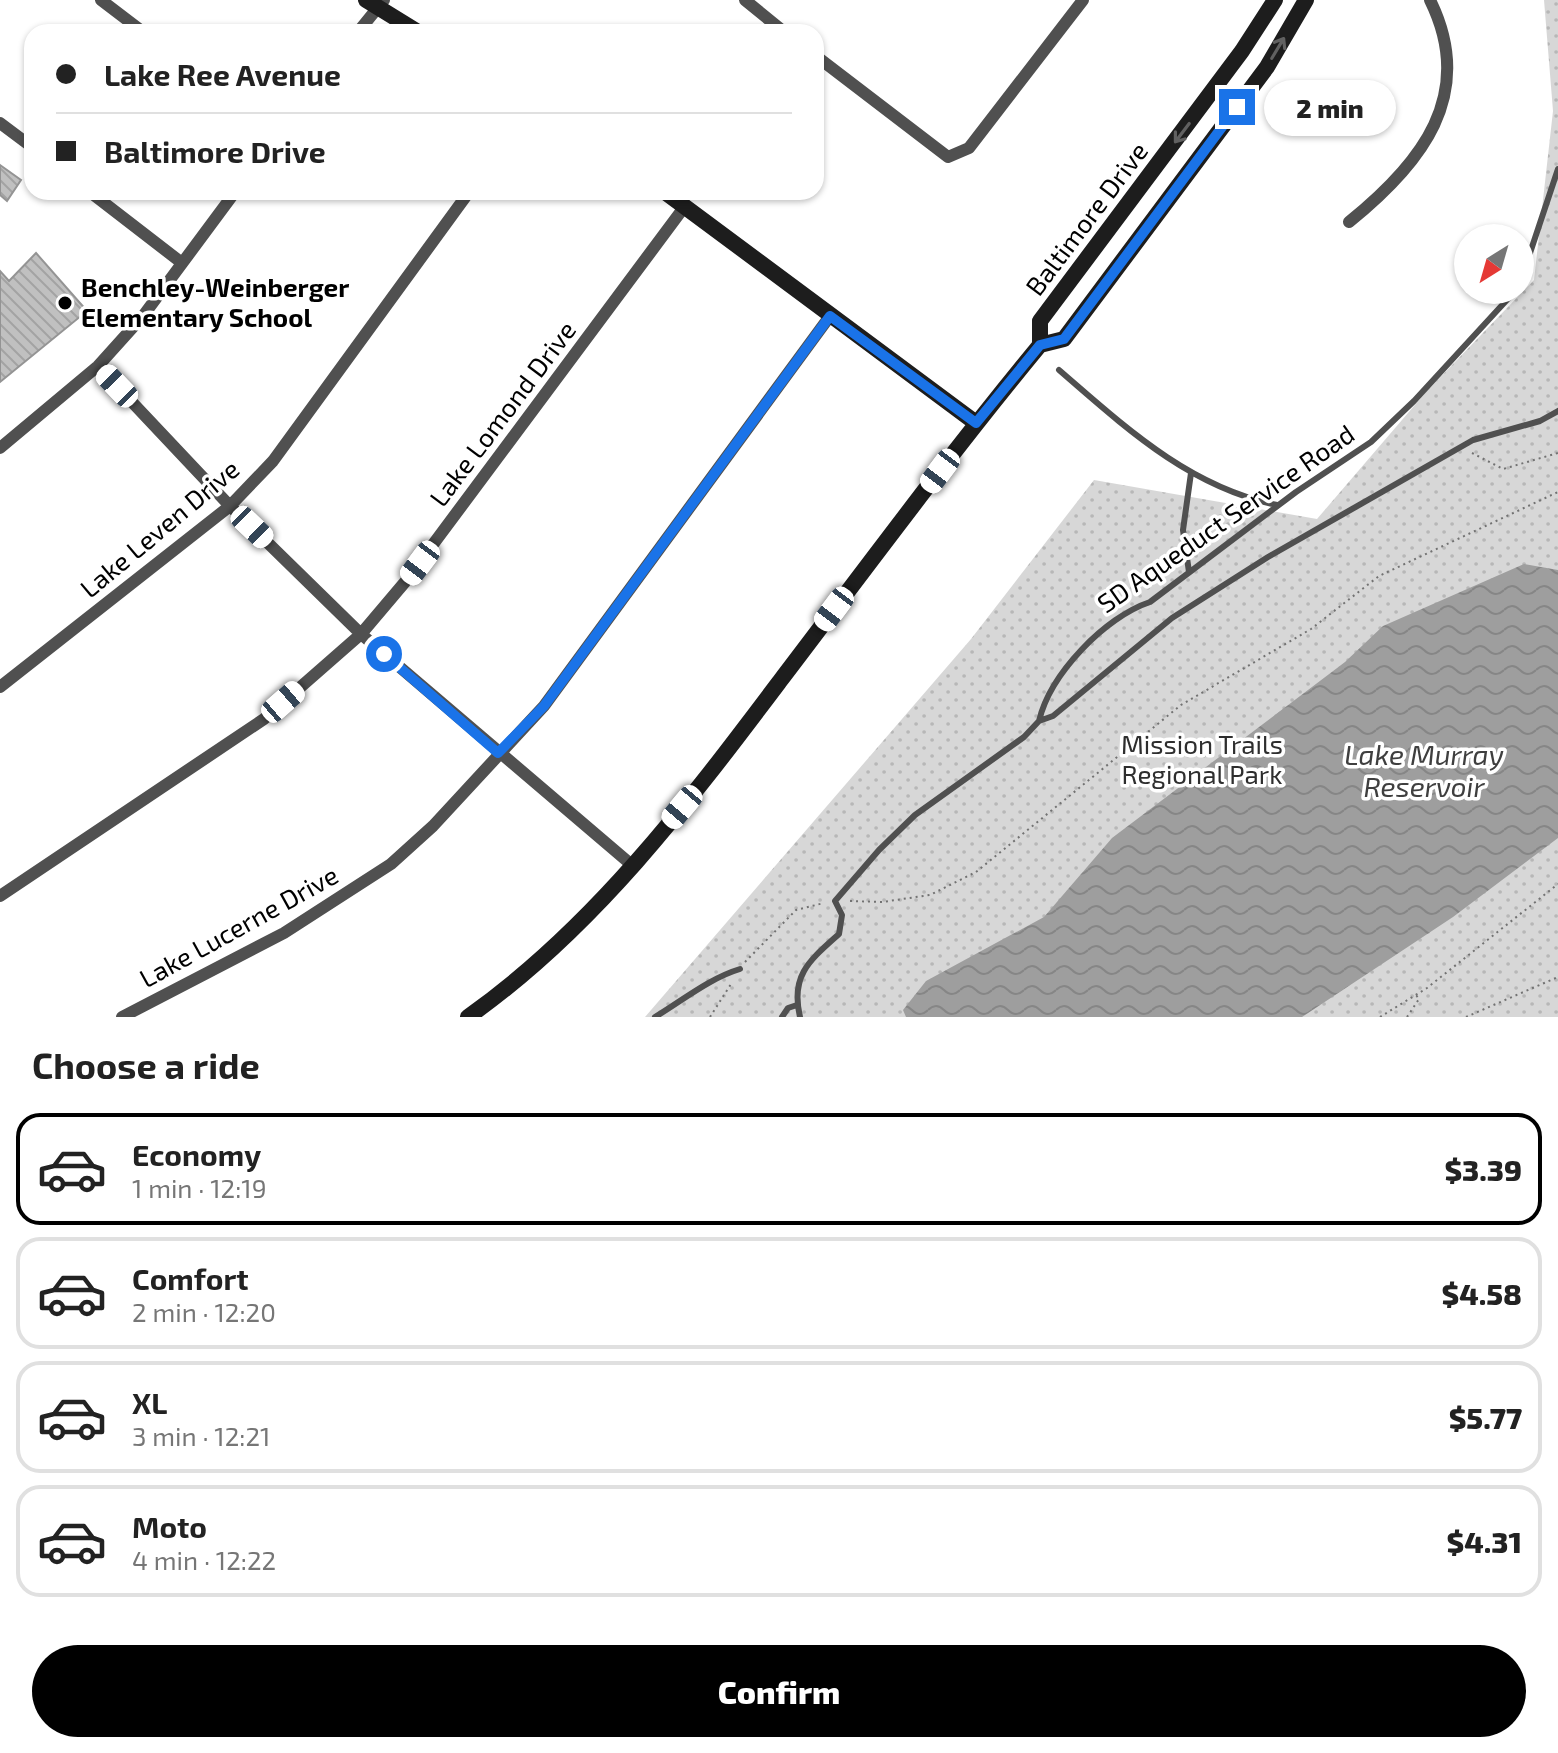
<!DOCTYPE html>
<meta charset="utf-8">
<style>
:root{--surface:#fff;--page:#f2f2f2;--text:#222;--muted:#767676;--line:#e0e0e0;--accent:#000}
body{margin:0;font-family:"Exo 2",sans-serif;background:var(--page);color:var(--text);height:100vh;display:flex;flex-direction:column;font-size:30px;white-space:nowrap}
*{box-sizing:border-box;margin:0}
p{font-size:26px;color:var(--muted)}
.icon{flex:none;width:44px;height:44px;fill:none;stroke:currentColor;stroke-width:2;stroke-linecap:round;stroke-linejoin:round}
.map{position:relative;height:1017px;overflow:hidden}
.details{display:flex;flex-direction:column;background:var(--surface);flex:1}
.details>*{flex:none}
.guide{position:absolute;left:24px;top:24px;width:800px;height:176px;border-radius:24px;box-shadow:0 2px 6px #0004;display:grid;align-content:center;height:176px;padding:0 32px;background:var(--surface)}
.needle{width:52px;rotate:217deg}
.tools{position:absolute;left:1454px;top:224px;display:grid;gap:16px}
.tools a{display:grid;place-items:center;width:80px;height:80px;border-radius:50%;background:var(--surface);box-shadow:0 2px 6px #0004;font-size:40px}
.end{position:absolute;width:36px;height:36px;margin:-18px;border:10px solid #1a73e8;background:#fff;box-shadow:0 0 0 4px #fff}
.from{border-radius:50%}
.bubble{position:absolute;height:56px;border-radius:28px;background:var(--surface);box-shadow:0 2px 6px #0004;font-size:26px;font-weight:800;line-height:56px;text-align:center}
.car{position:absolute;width:24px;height:48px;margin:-24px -12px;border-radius:10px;box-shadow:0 0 6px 2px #0007;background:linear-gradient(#fff 24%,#345 0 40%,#fff 0 76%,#345 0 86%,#fff 0)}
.guide b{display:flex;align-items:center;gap:28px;height:76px;font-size:30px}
.guide b+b{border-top:2px solid var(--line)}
.guide i{width:20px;height:20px;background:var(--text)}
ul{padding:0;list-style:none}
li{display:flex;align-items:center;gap:24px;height:112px;margin:0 16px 12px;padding:0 16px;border:4px solid var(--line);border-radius:24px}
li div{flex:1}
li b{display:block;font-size:30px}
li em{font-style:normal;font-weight:800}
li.on{border-color:var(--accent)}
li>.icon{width:72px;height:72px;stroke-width:1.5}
h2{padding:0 32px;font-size:36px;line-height:96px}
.primary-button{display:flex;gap:16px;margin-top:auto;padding:16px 32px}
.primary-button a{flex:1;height:92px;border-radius:48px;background:var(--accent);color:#fff;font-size:32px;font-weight:800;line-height:92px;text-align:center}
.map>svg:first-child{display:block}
.grass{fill:url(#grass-dots)}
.water{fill:url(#water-waves)}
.building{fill:url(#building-back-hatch);stroke:#949494;stroke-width:2}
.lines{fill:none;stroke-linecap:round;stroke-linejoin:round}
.path{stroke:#727272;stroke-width:2;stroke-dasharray:2 4;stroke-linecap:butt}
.lane{stroke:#505050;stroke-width:6}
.street{stroke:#505050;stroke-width:12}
.secondary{stroke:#1d1d1d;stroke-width:16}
.oneway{stroke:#616161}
.route{stroke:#1a73e8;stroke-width:10}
.poi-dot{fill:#000;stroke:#fff;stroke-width:3}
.labels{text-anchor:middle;stroke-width:7;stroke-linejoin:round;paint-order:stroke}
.street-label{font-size:26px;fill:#000;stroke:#fff}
.poi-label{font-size:26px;font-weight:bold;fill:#000;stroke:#fff;text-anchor:start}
.park-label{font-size:26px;fill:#2e2e2e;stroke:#fff}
.water-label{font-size:28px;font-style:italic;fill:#3f3f3f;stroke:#fff}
</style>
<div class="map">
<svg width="1558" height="1017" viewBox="0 0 1558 1017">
<defs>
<pattern id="grass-dots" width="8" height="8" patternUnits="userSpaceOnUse" patternTransform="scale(2)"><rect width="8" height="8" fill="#d7d7d7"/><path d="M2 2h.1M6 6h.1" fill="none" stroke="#b7b7b7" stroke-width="1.8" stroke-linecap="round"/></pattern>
<pattern id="water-waves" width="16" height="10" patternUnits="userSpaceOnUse" patternTransform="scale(2)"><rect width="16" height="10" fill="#9e9e9e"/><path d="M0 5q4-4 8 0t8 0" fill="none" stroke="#868686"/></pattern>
<pattern id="building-back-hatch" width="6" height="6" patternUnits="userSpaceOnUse" patternTransform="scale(2)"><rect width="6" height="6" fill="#c0c0c0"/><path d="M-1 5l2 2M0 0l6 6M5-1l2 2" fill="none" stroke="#a3a3a3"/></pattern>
</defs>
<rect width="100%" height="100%" fill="#fff"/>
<!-- grass -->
<path class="grass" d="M1544 0H1558V1017H645L971 639 1094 480 1317 519 1426 392 1534 280 1553 111Z"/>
<!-- water -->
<path class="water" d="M1524 564 1558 570V838L1453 917 1302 1017H906L903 1010 926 981 1044 917 1112 838 1345 662 1383 626Z"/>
<!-- building -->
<path class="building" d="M0 165 21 180 7 201 0 195Z
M36 253 87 311 0 382V271L9 281Z"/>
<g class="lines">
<!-- path -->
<path class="path" d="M1472 453 1503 469 1558 453
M850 901 882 902 930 895 976 872 1181 705 1311 629 1379 576 1558 492
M745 962 796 910 824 903
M710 1017 731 984
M1380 1017 1427 988 1558 884
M1407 1017 1419 999 1416 995
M1466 1017 1558 977"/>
<!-- lane -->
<path class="lane" d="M1520 283 1558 169
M1059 370C1125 427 1189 487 1277 505
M1189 572 1183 530 1191 473
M1039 721C1050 674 1105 617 1150 602L1296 492 1371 442 1414 401 1516 290
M655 1017C683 1000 710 978 740 969
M782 1017 788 1008 797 1005
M800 1017C790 975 810 960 839 934L842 915 835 901 879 850 915 815 1024 737 1039 721 1053 716 1172 618 1268 557 1473 440 1540 421 1558 411"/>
<!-- street -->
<path class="street" d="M101 0 143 32
M745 0 784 32
M358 32 384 0
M816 56 948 157 969 148 1083 0
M0 123 32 147
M90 192 182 263
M1349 222C1421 164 1477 95 1430 0
M98 366 230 506 361 634 633 866
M0 448 98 366 143 316 235 192
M0 687 230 506 273 461 469 192
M0 896 264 719 361 634 405 582 685 206
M122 1017 284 933 391 864 433 826 544 706 830 316"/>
<!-- secondary -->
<path class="secondary" d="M366 0 418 32
M665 192 976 423
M1040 345 1064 339 1267 67 1306 0
M1040 345V321L1242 51 1275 0
M468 1017C594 928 688 803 780 681 866 568 950 454 1040 345"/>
</g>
<!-- one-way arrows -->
<defs><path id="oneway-shaft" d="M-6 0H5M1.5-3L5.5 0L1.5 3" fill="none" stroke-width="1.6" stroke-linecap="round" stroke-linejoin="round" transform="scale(2)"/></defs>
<g class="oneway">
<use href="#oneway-shaft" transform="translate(1278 48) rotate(-59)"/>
<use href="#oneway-shaft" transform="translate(1182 133) rotate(127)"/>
</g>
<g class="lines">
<!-- route -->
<path class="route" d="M384 654 498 753 544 706 830 316 976 423 1040 345 1064 339 1237 107"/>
</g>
<!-- markers -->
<circle class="poi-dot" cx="65" cy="303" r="8"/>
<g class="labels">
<!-- street labels -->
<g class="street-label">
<text transform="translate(1087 219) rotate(-53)" y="9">Baltimore Drive</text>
<text transform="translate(503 414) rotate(-53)" y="9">Lake Lomond Drive</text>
<text transform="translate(1226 519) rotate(-35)" y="9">SD Aqueduct Service Road</text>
<text transform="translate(160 529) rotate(-40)" y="9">Lake Leven Drive</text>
<text transform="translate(239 927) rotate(-29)" y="9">Lake Lucerne Drive</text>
</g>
<!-- poi labels -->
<g class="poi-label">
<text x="81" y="297">Benchley-Weinberger<tspan x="81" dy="30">Elementary School</tspan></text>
</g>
<!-- park labels -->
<g class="park-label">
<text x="1202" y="754">Mission Trails<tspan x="1202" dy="30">Regional Park</tspan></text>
</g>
<!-- water labels -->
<g class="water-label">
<text x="1424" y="765">Lake Murray<tspan x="1424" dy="32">Reservoir</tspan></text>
</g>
</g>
</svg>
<div class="tools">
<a><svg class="needle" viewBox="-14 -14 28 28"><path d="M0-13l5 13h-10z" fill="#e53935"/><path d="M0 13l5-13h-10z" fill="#767676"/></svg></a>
</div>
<i class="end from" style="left:384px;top:654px"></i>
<i class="end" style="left:1237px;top:107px"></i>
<div class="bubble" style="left:1264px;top:80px;width:132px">2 min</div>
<i class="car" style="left:117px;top:386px;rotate:316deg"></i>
<i class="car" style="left:940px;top:471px;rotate:217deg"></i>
<i class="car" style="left:252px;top:527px;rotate:134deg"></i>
<i class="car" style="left:420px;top:563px;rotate:217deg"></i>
<i class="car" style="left:834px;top:609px;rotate:217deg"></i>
<i class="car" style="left:283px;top:702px;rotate:49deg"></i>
<i class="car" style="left:682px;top:807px;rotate:220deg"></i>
<div class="guide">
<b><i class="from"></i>Lake Ree Avenue</b>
<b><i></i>Baltimore Drive</b>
</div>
</div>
<section class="details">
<h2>Choose a ride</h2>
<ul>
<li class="on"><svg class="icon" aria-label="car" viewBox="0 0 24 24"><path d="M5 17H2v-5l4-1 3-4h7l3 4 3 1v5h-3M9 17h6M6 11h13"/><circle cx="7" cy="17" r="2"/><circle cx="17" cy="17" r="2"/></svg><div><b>Economy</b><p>1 min · 12:19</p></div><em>$3.39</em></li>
<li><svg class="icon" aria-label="car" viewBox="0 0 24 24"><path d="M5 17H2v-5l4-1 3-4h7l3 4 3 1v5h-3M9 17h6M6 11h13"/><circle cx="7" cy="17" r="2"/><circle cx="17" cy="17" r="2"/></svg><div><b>Comfort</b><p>2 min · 12:20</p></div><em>$4.58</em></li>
<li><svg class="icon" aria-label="car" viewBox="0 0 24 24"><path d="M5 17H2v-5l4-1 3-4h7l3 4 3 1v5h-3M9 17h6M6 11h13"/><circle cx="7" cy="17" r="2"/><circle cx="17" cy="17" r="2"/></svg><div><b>XL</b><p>3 min · 12:21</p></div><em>$5.77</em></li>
<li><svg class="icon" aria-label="car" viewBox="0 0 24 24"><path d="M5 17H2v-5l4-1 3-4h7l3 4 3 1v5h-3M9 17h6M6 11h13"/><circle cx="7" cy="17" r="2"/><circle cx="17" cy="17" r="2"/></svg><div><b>Moto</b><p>4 min · 12:22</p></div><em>$4.31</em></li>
</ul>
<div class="primary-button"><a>Confirm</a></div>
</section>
